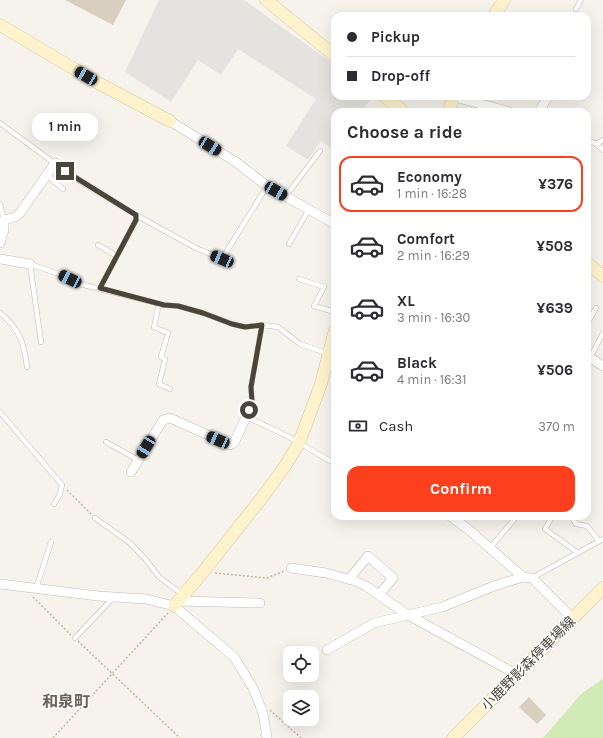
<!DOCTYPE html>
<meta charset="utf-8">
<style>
:root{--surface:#fff;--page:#f2f2f3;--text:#2b2b33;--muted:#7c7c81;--line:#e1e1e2;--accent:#fc3f1d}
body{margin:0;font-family:Karla,"Noto Sans JP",sans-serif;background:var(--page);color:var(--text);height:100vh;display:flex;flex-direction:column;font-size:15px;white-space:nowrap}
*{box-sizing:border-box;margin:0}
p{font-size:13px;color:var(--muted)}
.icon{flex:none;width:22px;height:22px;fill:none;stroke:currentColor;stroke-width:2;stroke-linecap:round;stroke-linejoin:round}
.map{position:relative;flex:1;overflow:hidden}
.details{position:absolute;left:331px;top:108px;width:260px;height:412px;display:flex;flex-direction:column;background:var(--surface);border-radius:12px;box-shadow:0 4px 16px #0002}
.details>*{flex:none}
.top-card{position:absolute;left:331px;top:12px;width:260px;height:88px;border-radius:12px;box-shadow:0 4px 16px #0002;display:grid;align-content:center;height:88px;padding:0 16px;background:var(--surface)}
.buttons{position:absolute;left:283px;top:646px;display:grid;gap:8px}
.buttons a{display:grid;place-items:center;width:36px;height:36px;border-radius:8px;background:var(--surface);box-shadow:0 4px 16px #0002;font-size:20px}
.end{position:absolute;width:18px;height:18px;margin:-9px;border:5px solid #4b4439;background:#fff;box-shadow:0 0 0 2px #fff}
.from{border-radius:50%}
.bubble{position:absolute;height:28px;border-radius:12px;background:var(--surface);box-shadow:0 4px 16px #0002;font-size:13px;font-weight:700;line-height:28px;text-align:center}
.car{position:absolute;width:12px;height:24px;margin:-12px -6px;border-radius:5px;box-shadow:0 0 3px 1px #0007;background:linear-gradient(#222 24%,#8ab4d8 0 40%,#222 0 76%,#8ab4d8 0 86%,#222 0)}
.top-card b{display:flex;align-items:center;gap:14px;height:38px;font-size:15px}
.top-card b+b{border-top:1px solid var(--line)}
.top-card i{width:10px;height:10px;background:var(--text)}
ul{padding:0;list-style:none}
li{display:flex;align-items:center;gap:12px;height:56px;margin:0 8px 6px;padding:0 8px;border:2px solid transparent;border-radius:12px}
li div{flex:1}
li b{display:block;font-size:15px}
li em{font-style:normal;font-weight:700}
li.active{border-color:var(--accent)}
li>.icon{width:36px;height:36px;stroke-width:1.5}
h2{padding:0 16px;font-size:18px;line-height:48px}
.pay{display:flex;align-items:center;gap:10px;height:44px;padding:0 16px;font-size:15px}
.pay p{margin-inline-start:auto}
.action{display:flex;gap:8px;margin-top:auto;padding:8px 16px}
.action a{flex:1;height:46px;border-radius:12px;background:var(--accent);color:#fff;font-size:16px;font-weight:700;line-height:46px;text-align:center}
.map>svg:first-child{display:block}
.green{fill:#d2eab5}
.parking{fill:#e5e3e0}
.building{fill:#d8cfc1}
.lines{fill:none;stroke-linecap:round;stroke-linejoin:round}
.lane-casing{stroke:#c2bbae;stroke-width:5.5}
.street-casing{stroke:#c2bbae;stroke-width:10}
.secondary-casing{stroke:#d6c79b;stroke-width:13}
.path{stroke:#c4b79f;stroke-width:1.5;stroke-dasharray:2 2;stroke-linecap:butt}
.lane{stroke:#fff;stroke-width:4.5}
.street{stroke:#fff;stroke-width:9}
.secondary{stroke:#fff3cd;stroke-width:12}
.route{stroke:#4b4439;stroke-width:5}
.labels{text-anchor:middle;stroke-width:3;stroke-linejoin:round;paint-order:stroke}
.street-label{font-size:14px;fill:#4b4439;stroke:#fff}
.quarter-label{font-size:16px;font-weight:bold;fill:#6e6250;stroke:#fff}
</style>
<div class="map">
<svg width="603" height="738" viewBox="0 0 603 738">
<rect width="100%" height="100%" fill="#f6f3ec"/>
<!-- green -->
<path class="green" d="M603 679V738H543L582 693Z"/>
<!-- parking -->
<path class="parking" d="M159 0H244L335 65V96H374L360 112H335V151L321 141 308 160 286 146 316 99 238 49 221 75 198 60 171 102 125 72Z"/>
<!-- building -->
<path class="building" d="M65 0H126L113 25Z
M529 697 546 715 537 724 519 707Z"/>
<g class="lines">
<!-- lane casing -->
<g class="lane-casing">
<path id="lane" d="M576 9 581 0
M0 123 76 179 136 215
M587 140 596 144 603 150
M596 144 603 140
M47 175 63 189
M285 197 320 151
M0 204 4 220
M289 244 309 209
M98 245 117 256
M299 279 324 287 314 306 335 312
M100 288 136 220V215L196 248 222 259 267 186
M159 304 154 327 168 333 161 357 165 359 159 384 170 389
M0 313C20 329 24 343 27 367
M587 324 596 308
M262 325 251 387 252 402 246 417C264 425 282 433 300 443 311 450 322 457 335 463
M41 342 30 264 59 274 80 284 164 305 178 306 203 313 232 324 245 327 262 325 278 327 300 344 335 356
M590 358 603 333
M0 412 62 485 60 494 54 504
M106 442 138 460
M571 516 576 524 587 526 599 541
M552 517 545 529 578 553
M95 518 130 543 147 561 159 577 183 595
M490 548 517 516
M532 578 603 539
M36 589 51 542
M75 638 113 598"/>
</g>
<!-- street casing -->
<g class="street-casing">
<path id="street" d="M451 96 510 112
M539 112 548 96
M170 121 236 162 267 186 335 224
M0 243 4 230V220L15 217 20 213 55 163
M0 259 30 264
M587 356 603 366
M131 472 163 420 170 418 230 445 234 443 246 417
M450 516 468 529 523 577
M291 568 326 573 355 581 366 586 408 615 516 674
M349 579 368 556 393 578 379 595
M0 584 98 596 146 599 174 606 234 657 253 688 263 713 267 738
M180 601 260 603
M327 650 374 623 442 607 494 586 523 577 532 578 572 618"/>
</g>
<!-- secondary casing -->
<g class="secondary-casing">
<path id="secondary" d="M266 0 335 56
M494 16 504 0
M0 25 98 83 170 121
M384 96 404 112
M449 112 453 96
M587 263 603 276
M174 606 203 572 264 495 285 466 299 443 321 384 335 330
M453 738 603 588"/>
</g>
<!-- path -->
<path class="path" d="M67 490 91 514
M215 573 267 578 284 571
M33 597 71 635
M78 641 180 738
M270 710 301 738
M53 738 168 613"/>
<!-- lane -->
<use href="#lane" class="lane"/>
<!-- street -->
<use href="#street" class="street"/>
<!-- secondary -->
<use href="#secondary" class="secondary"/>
</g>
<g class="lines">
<!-- route -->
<path class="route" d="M65 171 136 215V220L100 288 164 305 178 306 203 313 232 324 245 327 262 325 251 387 252 402 249 410"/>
</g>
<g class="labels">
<!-- street labels -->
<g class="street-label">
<text transform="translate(528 663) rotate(-45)" y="5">小鹿野影森停車場線</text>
</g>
<!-- quarter labels -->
<g class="quarter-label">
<text x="66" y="707">和泉町</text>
</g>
</g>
</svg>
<div class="buttons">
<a><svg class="icon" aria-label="locate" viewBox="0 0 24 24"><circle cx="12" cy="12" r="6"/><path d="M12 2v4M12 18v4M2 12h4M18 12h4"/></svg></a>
<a><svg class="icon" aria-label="layers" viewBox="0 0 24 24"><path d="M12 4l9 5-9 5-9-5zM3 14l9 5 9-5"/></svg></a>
</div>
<i class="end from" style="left:249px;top:410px"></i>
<i class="end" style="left:65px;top:171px"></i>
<div class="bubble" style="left:32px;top:113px;width:66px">1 min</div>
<i class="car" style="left:86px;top:76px;rotate:300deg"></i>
<i class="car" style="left:210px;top:146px;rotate:122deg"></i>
<i class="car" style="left:276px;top:191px;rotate:120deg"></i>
<i class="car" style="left:222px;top:259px;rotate:293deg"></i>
<i class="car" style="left:70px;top:279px;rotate:296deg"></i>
<i class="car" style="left:218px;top:440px;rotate:294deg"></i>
<i class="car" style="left:146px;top:447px;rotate:211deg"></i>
<div class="top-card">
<b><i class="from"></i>Pickup</b>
<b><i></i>Drop-off</b>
</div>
<section class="details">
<h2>Choose a ride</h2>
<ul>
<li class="active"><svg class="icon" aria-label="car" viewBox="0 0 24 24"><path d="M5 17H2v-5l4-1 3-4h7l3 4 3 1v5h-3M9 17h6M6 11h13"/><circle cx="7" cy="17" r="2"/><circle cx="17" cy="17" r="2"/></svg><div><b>Economy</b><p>1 min · 16:28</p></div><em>¥376</em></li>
<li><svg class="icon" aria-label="car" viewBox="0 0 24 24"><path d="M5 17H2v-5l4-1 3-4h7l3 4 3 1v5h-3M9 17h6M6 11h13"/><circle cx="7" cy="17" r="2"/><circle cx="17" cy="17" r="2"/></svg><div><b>Comfort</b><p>2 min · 16:29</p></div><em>¥508</em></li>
<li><svg class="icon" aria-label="car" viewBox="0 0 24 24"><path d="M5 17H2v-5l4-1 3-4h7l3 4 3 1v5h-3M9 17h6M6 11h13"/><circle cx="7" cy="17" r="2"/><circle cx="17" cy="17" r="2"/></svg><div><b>XL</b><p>3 min · 16:30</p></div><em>¥639</em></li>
<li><svg class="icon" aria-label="car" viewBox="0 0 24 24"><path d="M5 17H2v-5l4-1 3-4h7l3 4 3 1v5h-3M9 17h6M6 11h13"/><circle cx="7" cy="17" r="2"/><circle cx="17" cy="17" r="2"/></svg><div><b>Black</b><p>4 min · 16:31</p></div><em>¥506</em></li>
</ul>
<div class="pay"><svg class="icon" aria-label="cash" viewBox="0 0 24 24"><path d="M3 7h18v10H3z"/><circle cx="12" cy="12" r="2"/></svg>Cash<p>370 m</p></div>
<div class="action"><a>Confirm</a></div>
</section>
</div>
